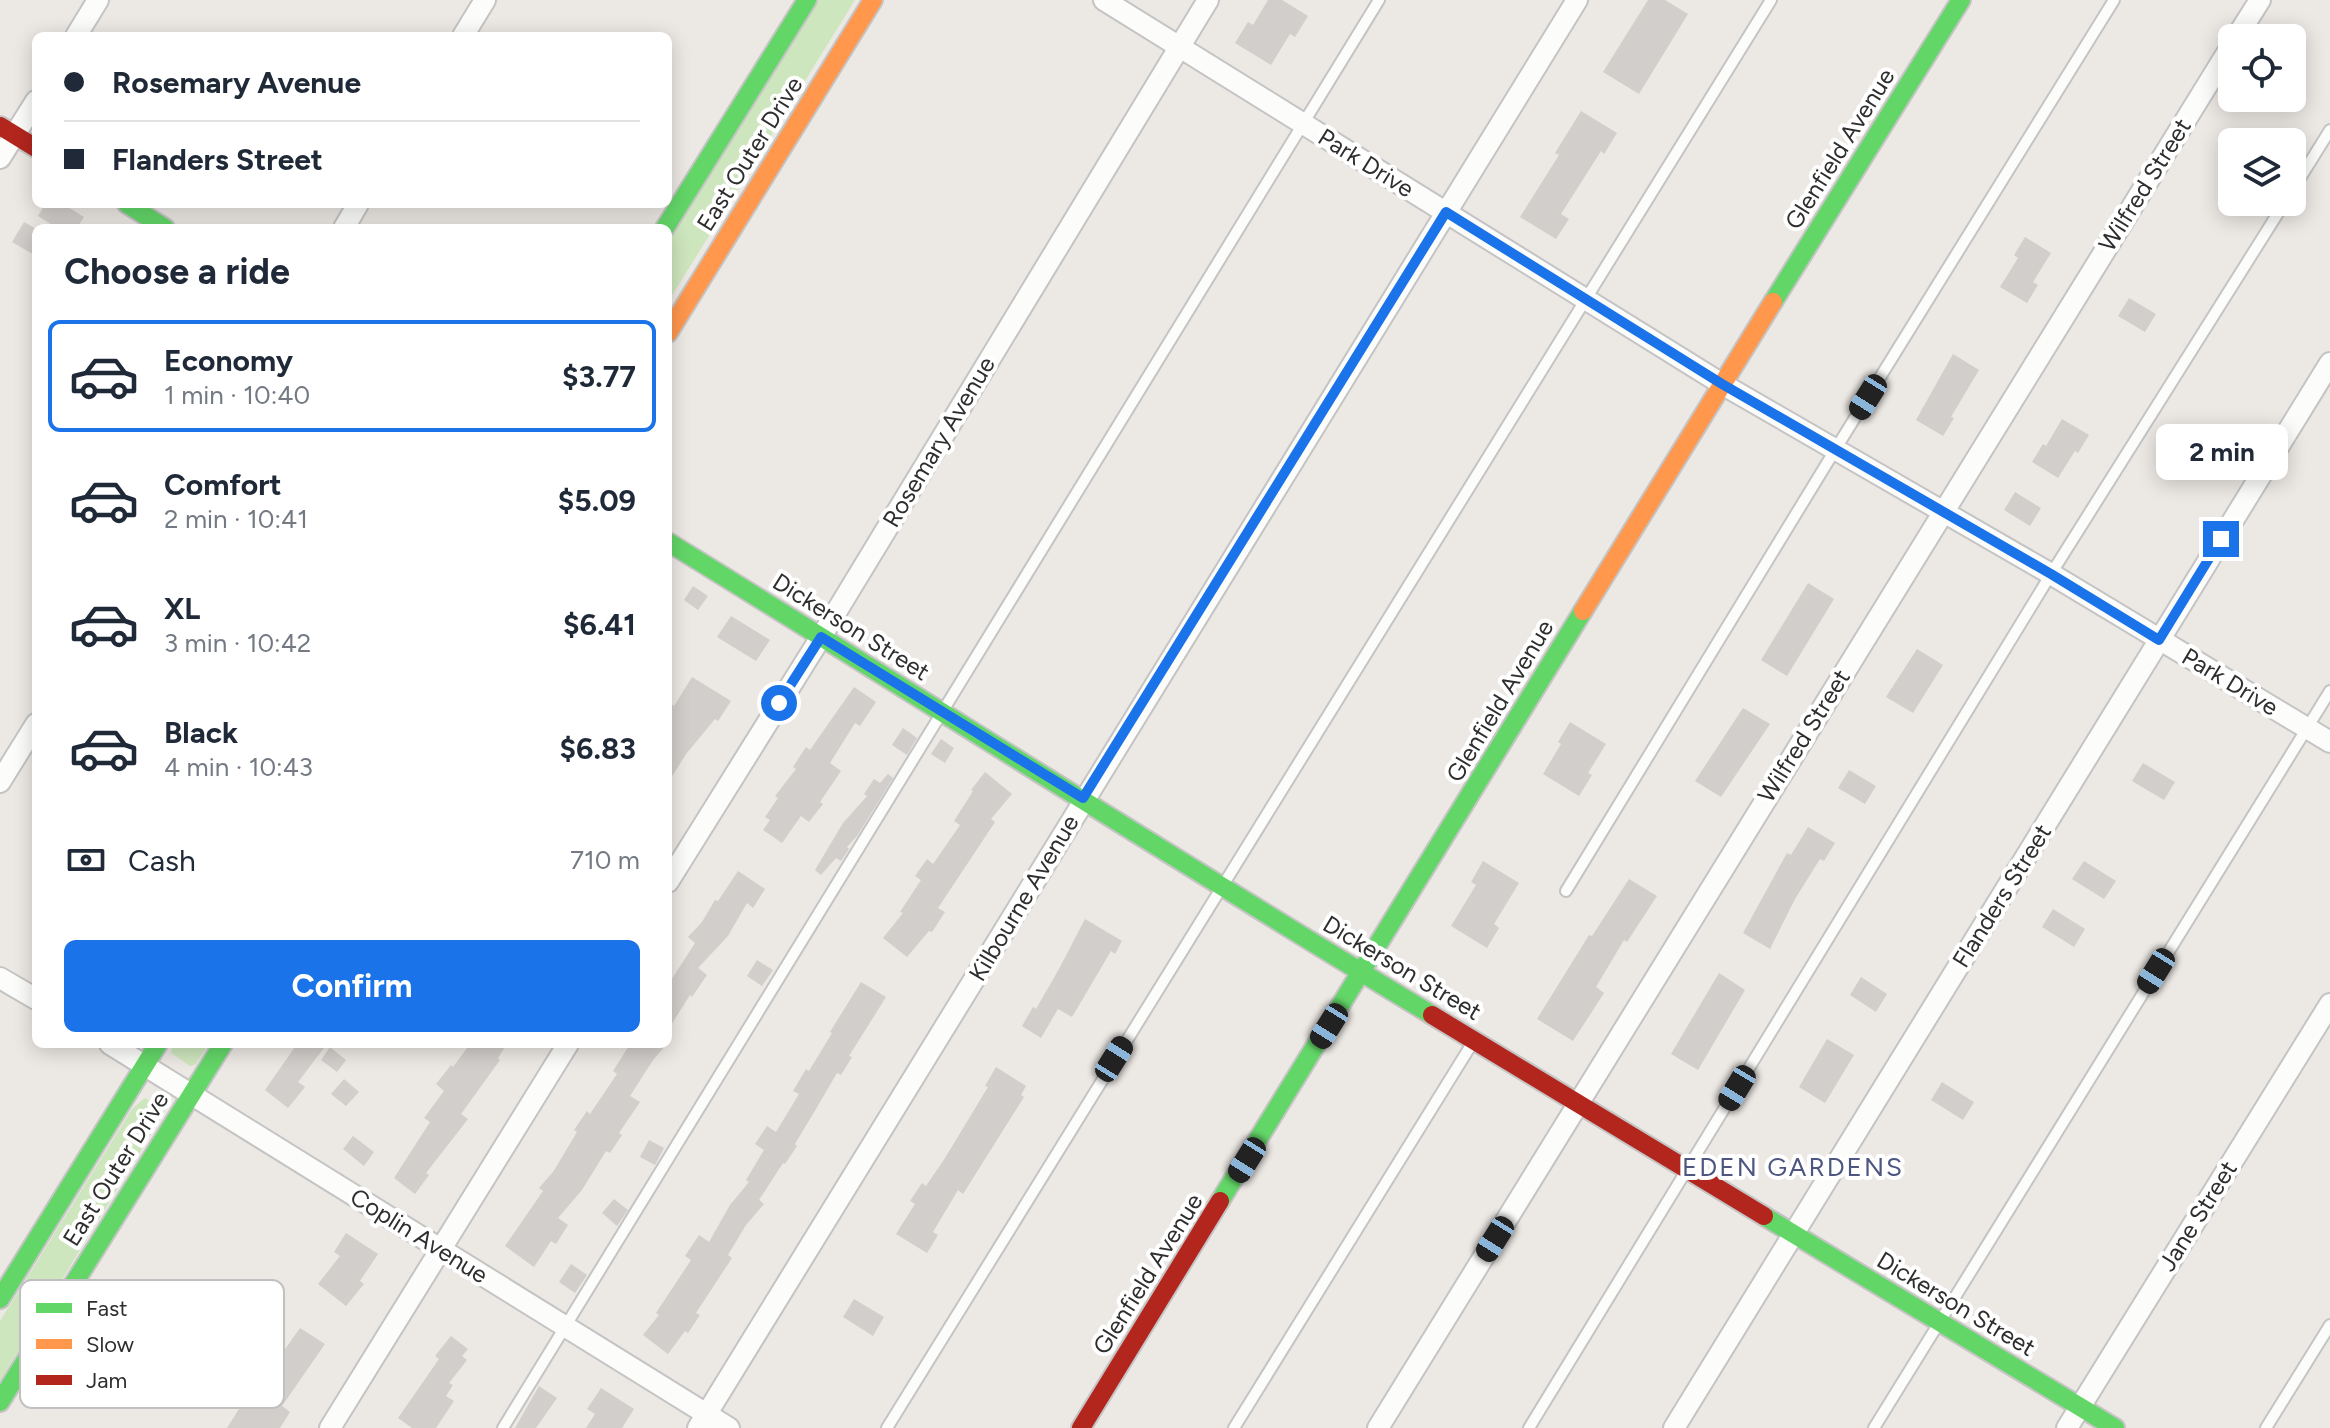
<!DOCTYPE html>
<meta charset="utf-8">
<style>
:root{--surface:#fff;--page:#f2f2f3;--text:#1f2937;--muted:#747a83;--line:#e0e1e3;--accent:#1a73e8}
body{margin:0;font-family:Figtree,sans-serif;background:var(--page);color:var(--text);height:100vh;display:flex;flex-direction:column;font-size:30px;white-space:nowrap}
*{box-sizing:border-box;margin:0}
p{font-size:26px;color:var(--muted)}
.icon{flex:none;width:44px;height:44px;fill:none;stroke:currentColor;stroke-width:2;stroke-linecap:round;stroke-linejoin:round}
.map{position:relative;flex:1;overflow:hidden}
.panel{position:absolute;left:32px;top:224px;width:640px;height:824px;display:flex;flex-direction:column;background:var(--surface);border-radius:12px;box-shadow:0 4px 20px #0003}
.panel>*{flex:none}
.guide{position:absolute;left:32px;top:32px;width:640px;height:176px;border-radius:12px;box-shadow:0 4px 20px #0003;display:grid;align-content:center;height:176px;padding:0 32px;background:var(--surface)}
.tools{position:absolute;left:2218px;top:24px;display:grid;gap:16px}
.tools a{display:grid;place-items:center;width:88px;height:88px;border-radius:12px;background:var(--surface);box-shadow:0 4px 20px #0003;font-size:40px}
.end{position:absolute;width:36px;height:36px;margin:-18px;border:10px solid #1a73e8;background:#fff;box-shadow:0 0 0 4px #fff}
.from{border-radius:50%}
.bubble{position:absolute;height:56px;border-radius:12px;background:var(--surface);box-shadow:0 4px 20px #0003;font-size:26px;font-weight:700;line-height:56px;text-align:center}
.car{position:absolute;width:24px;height:48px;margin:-24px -12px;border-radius:10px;box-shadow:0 0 6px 2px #0007;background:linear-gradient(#222 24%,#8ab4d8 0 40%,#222 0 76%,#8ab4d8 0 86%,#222 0)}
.guide b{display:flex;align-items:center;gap:28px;height:76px;font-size:30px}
.guide b+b{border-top:2px solid var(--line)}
.guide i{width:20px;height:20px;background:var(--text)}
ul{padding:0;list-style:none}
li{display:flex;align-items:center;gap:24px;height:112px;margin:0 16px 12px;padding:0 16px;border:4px solid transparent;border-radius:12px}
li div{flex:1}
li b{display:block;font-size:30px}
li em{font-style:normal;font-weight:700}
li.on{border-color:var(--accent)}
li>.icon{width:72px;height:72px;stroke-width:1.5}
h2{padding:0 32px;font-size:36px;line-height:96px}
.pay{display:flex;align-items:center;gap:20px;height:88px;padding:0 32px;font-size:30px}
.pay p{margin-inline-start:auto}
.button{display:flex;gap:16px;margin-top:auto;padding:16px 32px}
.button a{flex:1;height:92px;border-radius:12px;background:var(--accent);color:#fff;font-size:32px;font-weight:700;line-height:92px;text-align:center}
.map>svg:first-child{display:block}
.green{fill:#cee6be}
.building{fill:#d1cecb}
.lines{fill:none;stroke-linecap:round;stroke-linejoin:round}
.lane-casing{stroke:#c5c4c5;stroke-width:14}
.street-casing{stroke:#c5c4c5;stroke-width:24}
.fast-casing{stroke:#c5c4c5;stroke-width:22}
.slow-casing{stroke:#c5c4c5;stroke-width:22}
.jam-casing{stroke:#c5c4c5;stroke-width:22}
.lane{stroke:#fcfcfb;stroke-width:10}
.street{stroke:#fcfcfb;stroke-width:20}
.fast{stroke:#63d668;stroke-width:18}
.slow{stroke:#ff974d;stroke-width:18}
.jam{stroke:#b3261e;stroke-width:18}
.route{stroke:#1a73e8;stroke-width:10}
.labels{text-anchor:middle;stroke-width:8;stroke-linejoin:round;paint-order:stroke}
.street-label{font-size:24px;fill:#2e2e2e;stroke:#fff}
.neighbourhood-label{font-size:26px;letter-spacing:2px;fill:#4d5680;stroke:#fff}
.key{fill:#fff;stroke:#c0c0c0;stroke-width:2}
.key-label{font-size:22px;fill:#2e2e2e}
</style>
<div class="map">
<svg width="2330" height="1428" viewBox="0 0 2330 1428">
<rect width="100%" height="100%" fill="#ece8e4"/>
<!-- green -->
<path class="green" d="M818 0H855L668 302V241Z
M173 1044H209L196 1064 190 1066 171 1053Z
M145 1098 163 1109 164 1113 0 1381V1321L132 1109Z"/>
<!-- building -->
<path class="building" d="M1268 0H1282L1308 16 1295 37 1290 34 1271 65 1235 43 1248 22 1253 25Z
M1648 0H1665L1688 14 1639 94 1603 72Z
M1581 111 1617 133 1604 154 1601 151 1561 214 1569 219 1556 239 1520 217 1559 155 1555 153Z
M45 204H63L84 217 77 228H57L38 216Z
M24 222 36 229V256L12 242Z
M2025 237 2051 253 2033 282 2038 285 2027 303 2000 287 2018 258 2014 255Z
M2129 298 2156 314 2145 332 2118 316Z
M1953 354 1979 370 1951 417 1954 418 1943 436 1916 420Z
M2062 419 2089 435 2078 453 2075 451 2058 478 2032 462 2043 444 2046 446Z
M2015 492 2041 508 2030 526 2004 510Z
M1808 583 1834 599 1787 676 1761 660Z
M693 586 708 596 698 610 684 600Z
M731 616 770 640 756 661 717 637Z
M1917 649 1943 665 1913 713 1886 697Z
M692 677 731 701 718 721 715 719 686 754 668 783V701L674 706Z
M854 687 876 702 860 726 855 723 830 763 841 771 820 802 823 804 809 822 801 816 782 843 763 830 770 820 765 817 778 798 775 796 796 769 793 767 806 747 810 750Z
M1743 708 1770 724 1721 797 1695 781Z
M1570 722 1606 744 1588 773 1592 775 1579 796 1543 774 1561 744 1558 742Z
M903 728 917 738 907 755 892 745Z
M941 739 954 748 945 763 931 754Z
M2143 763 2175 782 2164 800 2132 781Z
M1849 770 1876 786 1865 804 1838 788Z
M985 772 1012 794 991 819 995 822 938 908 945 912 932 932 929 931 907 957 883 938 903 913 900 912 921 880 915 876 927 859 933 864 960 825 954 821 973 791 971 790Z
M888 774 893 778 857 836 847 847 849 849 841 861 836 858 821 875 815 870 843 823 867 796 864 794 874 779 880 783Z
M1808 827 1835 843 1824 861 1820 859 1795 899 1770 949 1743 933 1787 853 1791 855Z
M1483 861 1519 883 1494 924 1499 928 1487 948 1451 926 1476 885 1471 882Z
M2084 861 2116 881 2104 899 2072 879Z
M738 871 765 889 753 908 747 903 728 936 698 968 707 975 692 997 690 995 668 1030V985L695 943 688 937 702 922 715 900 718 901Z
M1629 879 1657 896 1627 942 1624 940 1596 987 1604 993 1573 1041 1537 1019 1589 935 1592 936Z
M2053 909 2085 929 2074 947 2042 927Z
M1085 919 1122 941 1115 954 1111 951 1072 1017 1058 1009 1041 1038 1022 1026 1033 1007 1036 1009 1059 969Z
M757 960 773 970 762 986 747 976Z
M1719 973 1745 990 1698 1070 1671 1054Z
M1861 977 1887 994 1876 1012 1850 995Z
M861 982 886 997 849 1056 852 1057 841 1075 837 1073 813 1114 795 1144 797 1146 785 1164 783 1163 759 1200 764 1204 746 1225 728 1255 732 1258 696 1313 700 1315 688 1333 685 1331 668 1354 643 1335 659 1315 656 1313 691 1260 685 1256 699 1235 709 1242 730 1205 749 1182 746 1180 764 1150 755 1144 767 1126 776 1132 799 1094 793 1091 806 1069 809 1071 832 1033 830 1032Z
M1827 1039 1854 1055 1825 1103 1799 1087Z
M297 1044H327L298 1082 305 1087 288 1108 265 1090Z
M470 1044H507L498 1058 500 1060 461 1114 468 1119 426 1173 429 1175 415 1194 394 1178 430 1122 424 1118 444 1091 436 1084 451 1065 453 1067Z
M630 1044H667L653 1060 630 1096 640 1102 619 1133 622 1135 610 1153 606 1151 582 1190 558 1218 568 1225 556 1244 551 1241 534 1267 505 1246 543 1191 539 1188 553 1172 577 1132 574 1130 587 1111 590 1114 617 1074 613 1071Z
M330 1047 346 1060 337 1072 321 1060Z
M996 1067 1026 1086 1021 1095 1024 1097 963 1194 958 1190 933 1232 938 1235 927 1253 896 1234 915 1204 910 1201 922 1183 926 1186 945 1158 988 1087 985 1086Z
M344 1079 359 1092 346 1106 331 1094Z
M1942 1082 1974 1102 1963 1120 1931 1100Z
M353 1136 374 1152 364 1166 343 1149Z
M649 1140 664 1148 655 1165 640 1157Z
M614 1199 628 1210 617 1226 602 1213Z
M346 1233 378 1254 360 1281 364 1284 346 1306 318 1284 340 1256 334 1252Z
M571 1264 587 1275 575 1293 559 1282Z
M854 1299 884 1317 873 1336 843 1317Z
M300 1328 325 1344 282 1406 290 1412 280 1428H227L252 1388 256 1390Z
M451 1336 468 1349 462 1356 467 1360 449 1383 453 1385 446 1396 454 1401 436 1428H412L398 1418 439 1359 435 1356Z
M539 1386 557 1398 536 1428H515Z
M601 1388 634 1409 622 1428H586L595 1414 587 1409Z"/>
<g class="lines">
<!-- lane casing -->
<g class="lane-casing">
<path id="lane" d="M2292 191 2330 130
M1566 891 1835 450 2114 0
M503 1428 1379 0
M887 1428 1771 0
M1234 1428 1473 1042
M1529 1428 2051 574 2285 202
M1874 1428 2330 691
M2266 1428 2330 1325"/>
</g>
<!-- street casing -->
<g class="street-casing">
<path id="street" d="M1104 0 1722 384 2051 574 2330 742
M76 36 98 0
M463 36 485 0
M2236 38 2260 0
M0 158 36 101
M344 228 358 204
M0 782 36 724
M668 882 821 637 1208 0
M0 978 36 999
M110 1044 729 1428
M330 1428 568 1044
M698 1428 1577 0
M1378 1428 2232 45
M1674 1428 2330 363
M2067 1428 2330 1004"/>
</g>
<!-- fast casing -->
<g class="fast-casing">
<path id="fast" d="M127 204 165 228
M665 228 807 0
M1773 302 1961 0
M668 542C923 699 1175 860 1432 1015
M1220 1201 1583 611
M1764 1216 2115 1428
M0 1299 158 1044
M0 1402 223 1044"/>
</g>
<!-- slow casing -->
<g class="slow-casing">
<path id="slow" d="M668 333 873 0
M1583 611 1773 302"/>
</g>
<!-- jam casing -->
<g class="jam-casing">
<path id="jam" d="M0 126 36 148
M1432 1015 1764 1216
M1081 1428 1220 1201"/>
</g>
<!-- lane -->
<use href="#lane" class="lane"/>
<!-- street -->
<use href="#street" class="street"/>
<!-- fast -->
<use href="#fast" class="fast"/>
<!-- slow -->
<use href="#slow" class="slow"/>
<!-- jam -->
<use href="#jam" class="jam"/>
</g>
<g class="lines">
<!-- route -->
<path class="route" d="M779 703 821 637 1083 798 1446 212 1722 384 2051 574 2159 640 2221 539"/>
</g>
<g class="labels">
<!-- street labels -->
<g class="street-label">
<text transform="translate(1840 149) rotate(-58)" y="8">Glenfield Avenue</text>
<text transform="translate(750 154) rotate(-58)" y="8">East Outer Drive</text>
<text transform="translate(1366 163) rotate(32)" y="8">Park Drive</text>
<text transform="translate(2145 185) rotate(-58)" y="8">Wilfred Street</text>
<text transform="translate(939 442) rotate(-59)" y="8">Rosemary Avenue</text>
<text transform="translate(851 627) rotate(32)" y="8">Dickerson Street</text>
<text transform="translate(2230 682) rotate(31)" y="8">Park Drive</text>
<text transform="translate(1500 701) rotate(-59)" y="8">Glenfield Avenue</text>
<text transform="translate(1804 736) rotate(-58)" y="8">Wilfred Street</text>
<text transform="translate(2002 896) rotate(-58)" y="8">Flanders Street</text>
<text transform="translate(1024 898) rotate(-59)" y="8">Kilbourne Avenue</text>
<text transform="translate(1402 968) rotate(31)" y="8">Dickerson Street</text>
<text transform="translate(116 1169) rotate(-58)" y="8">East Outer Drive</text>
<text transform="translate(2198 1216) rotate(-58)" y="8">Jane Street</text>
<text transform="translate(419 1236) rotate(32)" y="8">Coplin Avenue</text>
<text transform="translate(1148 1274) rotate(-58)" y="8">Glenfield Avenue</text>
<text transform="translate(1956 1304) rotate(31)" y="8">Dickerson Street</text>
</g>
<!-- neighbourhood labels -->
<g class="neighbourhood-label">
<text x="1793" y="1176">EDEN GARDENS</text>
</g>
</g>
<!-- legend -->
<rect x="20" y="1280" width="264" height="128" rx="12" class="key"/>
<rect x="36" y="1303" width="36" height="10" fill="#63d668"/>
<rect x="36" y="1339" width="36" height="10" fill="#ff974d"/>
<rect x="36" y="1375" width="36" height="10" fill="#b3261e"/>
<g class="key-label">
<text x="86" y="1316">Fast</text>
<text x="86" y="1352">Slow</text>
<text x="86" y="1388">Jam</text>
</g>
</svg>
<div class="tools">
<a><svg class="icon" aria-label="locate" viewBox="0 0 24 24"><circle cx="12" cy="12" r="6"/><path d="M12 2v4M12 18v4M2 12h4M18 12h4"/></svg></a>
<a><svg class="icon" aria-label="layers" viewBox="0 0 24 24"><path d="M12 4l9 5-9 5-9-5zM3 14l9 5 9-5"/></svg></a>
</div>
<i class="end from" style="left:779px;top:703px"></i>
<i class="end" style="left:2221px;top:539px"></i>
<div class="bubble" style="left:2156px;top:424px;width:132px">2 min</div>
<i class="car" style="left:1868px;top:397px;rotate:212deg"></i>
<i class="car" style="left:2156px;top:971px;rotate:212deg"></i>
<i class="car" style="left:1329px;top:1026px;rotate:212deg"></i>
<i class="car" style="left:1114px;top:1059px;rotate:32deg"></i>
<i class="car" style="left:1737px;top:1088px;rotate:211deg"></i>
<i class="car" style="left:1247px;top:1160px;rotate:212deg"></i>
<i class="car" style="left:1495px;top:1239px;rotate:212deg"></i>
<div class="guide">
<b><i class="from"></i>Rosemary Avenue</b>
<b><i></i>Flanders Street</b>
</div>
<section class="panel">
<h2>Choose a ride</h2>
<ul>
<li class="on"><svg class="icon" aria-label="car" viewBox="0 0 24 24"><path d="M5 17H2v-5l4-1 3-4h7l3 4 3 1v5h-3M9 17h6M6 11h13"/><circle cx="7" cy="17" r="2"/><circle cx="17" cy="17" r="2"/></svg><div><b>Economy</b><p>1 min · 10:40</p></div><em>$3.77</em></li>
<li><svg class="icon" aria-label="car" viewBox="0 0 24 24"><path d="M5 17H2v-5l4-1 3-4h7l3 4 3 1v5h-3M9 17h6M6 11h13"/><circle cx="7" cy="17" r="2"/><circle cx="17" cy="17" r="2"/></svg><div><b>Comfort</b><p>2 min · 10:41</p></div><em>$5.09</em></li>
<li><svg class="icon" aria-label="car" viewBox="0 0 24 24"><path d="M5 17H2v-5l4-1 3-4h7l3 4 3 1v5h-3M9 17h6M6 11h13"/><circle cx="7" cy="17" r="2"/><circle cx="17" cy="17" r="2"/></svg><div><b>XL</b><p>3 min · 10:42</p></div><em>$6.41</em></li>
<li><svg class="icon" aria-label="car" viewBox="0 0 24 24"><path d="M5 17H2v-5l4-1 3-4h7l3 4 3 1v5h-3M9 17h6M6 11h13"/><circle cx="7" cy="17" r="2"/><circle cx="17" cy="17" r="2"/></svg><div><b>Black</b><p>4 min · 10:43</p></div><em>$6.83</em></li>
</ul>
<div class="pay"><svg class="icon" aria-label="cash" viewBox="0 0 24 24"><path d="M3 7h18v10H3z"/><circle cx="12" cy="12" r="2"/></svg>Cash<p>710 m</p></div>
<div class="button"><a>Confirm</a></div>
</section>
</div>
